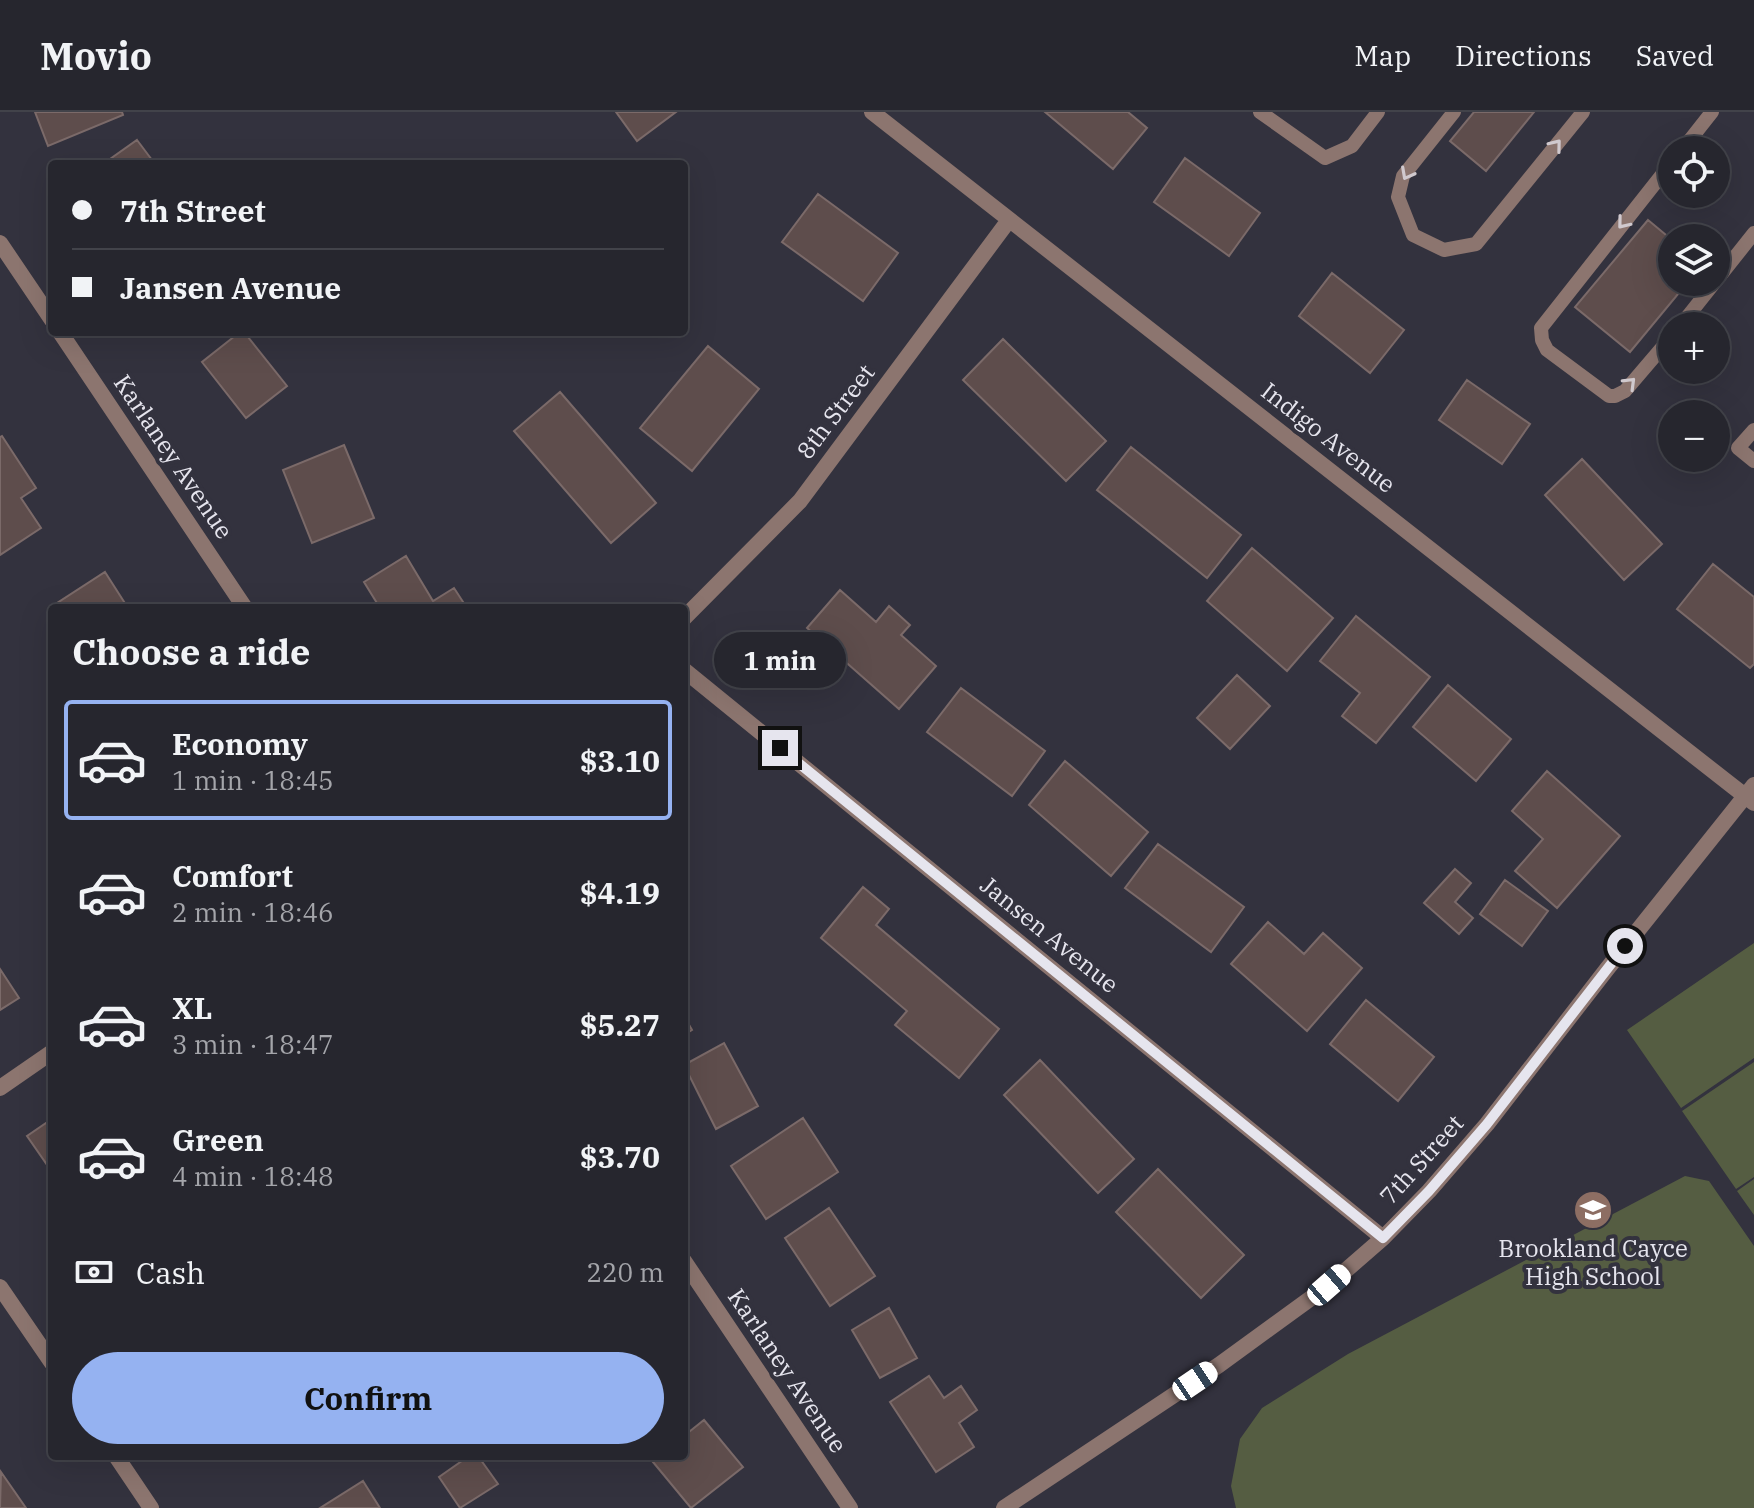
<!DOCTYPE html>
<meta charset="utf-8">
<style>
:root{--surface:#26262e;--page:#32323a;--text:#f1f3f6;--muted:#a4a5aa;--line:#42434a;--accent:#95b2f1}
body{margin:0;font-family:"IBM Plex Serif",serif;background:var(--page);color:var(--text);height:100vh;display:flex;flex-direction:column;font-size:30px;white-space:nowrap}
*{box-sizing:border-box;margin:0}
p{font-size:26px;color:var(--muted)}
.icon{flex:none;width:44px;height:44px;fill:none;stroke:currentColor;stroke-width:2;stroke-linecap:round;stroke-linejoin:round}
.map{position:relative;flex:1;overflow:hidden}
.sheet{position:absolute;left:48px;top:492px;width:640px;height:856px;display:flex;flex-direction:column;background:var(--surface);border-radius:8px;box-shadow:0 8px 32px #0002,0 0 0 2px var(--line)}
.sheet>*{flex:none}
.banner{position:absolute;left:48px;top:48px;width:640px;height:176px;border-radius:8px;box-shadow:0 8px 32px #0002,0 0 0 2px var(--line);display:grid;align-content:center;height:176px;padding:0 24px;background:var(--surface)}
.fabs{position:absolute;left:1658px;top:24px;display:grid;gap:16px}
.fabs a{display:grid;place-items:center;width:72px;height:72px;border-radius:50%;background:var(--surface);box-shadow:0 8px 32px #0002,0 0 0 2px var(--line);font-size:40px}
.end{position:absolute;width:36px;height:36px;margin:-18px;border:10px solid #e6e5ee;background:#111;box-shadow:0 0 0 4px #111}
.from{border-radius:50%}
.bubble{position:absolute;height:56px;border-radius:28px;background:var(--surface);box-shadow:0 8px 32px #0002,0 0 0 2px var(--line);font-size:26px;font-weight:800;line-height:56px;text-align:center}
.car{position:absolute;width:24px;height:48px;margin:-24px -12px;border-radius:10px;box-shadow:0 0 6px 2px #0007;background:linear-gradient(#fff 24%,#345 0 40%,#fff 0 76%,#345 0 86%,#fff 0)}
.banner b{display:flex;align-items:center;gap:28px;height:76px;font-size:30px}
.banner b+b{border-top:2px solid var(--line)}
.banner i{width:20px;height:20px;background:var(--text)}
ul{padding:0;list-style:none}
li{display:flex;align-items:center;gap:24px;height:120px;margin:0 16px 12px;padding:0 8px;border:4px solid transparent;border-radius:8px}
li div{flex:1}
li b{display:block;font-size:30px}
li em{font-style:normal;font-weight:800}
li.active{border-color:var(--accent)}
li>.icon{width:72px;height:72px;stroke-width:1.5}
h2{padding:0 24px;font-size:36px;line-height:96px}
.pay{display:flex;align-items:center;gap:20px;height:88px;padding:0 24px;font-size:30px}
.pay p{margin-inline-start:auto}
.action{display:flex;gap:16px;margin-top:auto;padding:16px 24px}
.action a{flex:1;height:92px;border-radius:48px;background:var(--accent);color:#111;font-size:32px;font-weight:800;line-height:92px;text-align:center}
header{display:flex;align-items:center;gap:48px;box-sizing:border-box;height:112px;padding:0 40px;background:var(--surface);border-bottom:2px solid var(--line)}
header strong{font-size:38px}
nav{display:flex;gap:44px;margin-inline-start:auto;font-size:28px}
.map>svg:first-child{display:block}
.green{fill:#555d42}
.building{fill:#5e4d4c;stroke:#7b6a69;stroke-width:2}
.lines{fill:none;stroke-linecap:round;stroke-linejoin:round}
.lane{stroke:#8c756f;stroke-width:14}
.street{stroke:#8c756f;stroke-width:16}
.oneway{stroke:#d0c9ce}
.route{stroke:#e6e5ee;stroke-width:10}
.labels{text-anchor:middle;stroke-width:8;stroke-linejoin:round;paint-order:stroke}
.street-label{font-size:24px;fill:#e6e5ee;stroke:#33323e}
.poi-label{font-size:24px;fill:#e6e5ee;stroke:#33323e}
</style>
<header>
<strong>Movio</strong>
<nav><a>Map</a><a>Directions</a><a>Saved</a></nav>
</header>
<div class="map">
<svg width="1754" height="1396" viewBox="0 0 1754 1396">
<rect width="100%" height="100%" fill="#33323e"/>
<!-- green -->
<path class="green" d="M1754 831V946L1681 996 1627 918Z
M1754 950V1065L1736 1077 1682 999Z
M1685 1064 1709 1069 1754 1134V1396H1236L1231 1374 1240 1327 1262 1296 1348 1242Z
M1754 1067V1103L1737 1079Z"/>
<!-- building -->
<path class="building" d="M35 0H122L123 3 48 34Z
M616 0H676L637 29Z
M1045 0H1128L1147 16 1113 57Z
M1474 0H1534L1486 59 1450 29Z
M137 28 155 52H103Z
M1185 46 1260 101 1229 144 1154 90Z
M818 82 898 141 863 189 782 130Z
M1648 108 1672 128V170H1688L1630 240 1575 195Z
M1332 161 1404 218 1370 261 1299 204Z
M240 220H244L287 274 246 306 202 250Z
M1003 227 1106 329 1066 369 963 268Z
M708 234 759 277 692 359 640 316Z
M1467 268 1530 312 1502 352 1439 308Z
M560 280 656 391 611 431 514 319Z
M2 324 36 376 21 386 41 416 0 443V325Z
M344 333 374 406 312 431 283 358Z
M1131 335 1241 423 1207 466 1097 378Z
M1582 347 1662 432 1624 468 1545 383Z
M1252 436 1333 506 1287 559 1207 489Z
M406 444 433 489 454 476 467 496H380L364 470Z
M1713 452 1754 485V552L1750 556 1677 497Z
M105 460 128 496H52L51 495Z
M840 478 876 510 889 494 910 513 901 523 936 554 899 597 807 516Z
M1356 504 1430 565 1376 631 1342 604 1360 581 1320 549Z
M1237 563 1270 594 1230 637 1197 606Z
M1448 573 1511 627 1476 669 1413 615Z
M961 576 1045 639 1012 684 927 620Z
M1065 649 1148 720 1111 764 1029 693Z
M1547 659 1620 724 1557 796 1515 759 1543 727 1512 699Z
M1158 732 1244 795 1211 840 1125 776Z
M1455 757 1471 771 1455 790 1473 806 1459 822 1424 791Z
M1505 768 1548 799 1522 834 1480 802Z
M863 775 889 797 876 813 999 917 959 966 895 913 907 899 821 826Z
M1268 810 1304 842 1323 821 1362 856 1307 919 1231 852Z
M0 857 19 886 0 898Z
M1366 888 1434 945 1398 989 1330 932Z
M684 904 692 918 684 923Z
M724 931 758 994 716 1017 684 953Z
M1040 948 1134 1047 1098 1081 1004 983Z
M803 1006 838 1060 766 1107 731 1054Z
M52 1007V1060L27 1024Z
M1158 1057 1244 1143 1201 1186 1116 1100Z
M829 1096 875 1164 830 1194 785 1126Z
M889 1196 917 1246 880 1266 852 1218Z
M929 1264 944 1286 961 1274 977 1298 959 1311 974 1335 936 1360 890 1290Z
M704 1308 743 1355 691 1396 653 1350 660 1344H684V1324Z
M469 1344H478L498 1372 460 1396 439 1365Z
M1 1360 26 1396H0Z
M363 1369 380 1396H320Z"/>
<g class="lines">
<!-- lane -->
<path class="lane" d="M1260 0 1325 46 1352 34 1378 0
M1454 0 1403 64 1398 85 1413 123 1444 138 1476 132 1583 0
M1682 38 1712 0
M1672 50 1541 216 1542 228 1547 238 1609 284H1615L1625 279 1672 224
M1716 169 1754 121
M1680 214 1715 170
M1754 318 1738 336 1754 349"/>
<!-- street -->
<path class="street" d="M872 0 1754 691
M0 131 52 208
M60 220 245 496
M684 506 800 389 1009 108
M684 558 1383 1126
M0 976 52 940
M684 1149 850 1396
M0 1175 52 1251
M116 1344 151 1396
M1004 1396 1219 1253 1329 1173 1383 1126 1429 1079 1487 1012 1607 857 1754 673"/>
</g>
<!-- one-way arrows -->
<defs><path id="oneway-chevron" d="M-2-3.5L2.5 0L-2 3.5" fill="none" stroke-width="1.6" stroke-linecap="round" stroke-linejoin="round" transform="scale(2)"/></defs>
<g class="oneway">
<use href="#oneway-chevron" transform="translate(1556 33) rotate(-51)"/>
<use href="#oneway-chevron" transform="translate(1407 62) rotate(118)"/>
<use href="#oneway-chevron" transform="translate(1623 111) rotate(129)"/>
<use href="#oneway-chevron" transform="translate(1630 271) rotate(-45)"/>
</g>
<g class="lines">
<!-- route -->
<path class="route" d="M780 636 1383 1126 1429 1079 1487 1012 1625 834"/>
</g>
<!-- icons -->
<defs>
<g id="school-disc" transform="scale(2)"><circle r="9.5" fill="#8d6e63" stroke="#33323e"/><path d="M0-5L7-2L0 1L-7-2ZM-4 1L0 2.5L4 1V4Q0 6-4 4Z" fill="#fff"/></g>
</defs>
<g fill-rule="evenodd">
<use href="#school-disc" x="1593" y="1098"/>
</g>
<g class="labels">
<!-- street labels -->
<g class="street-label">
<text transform="translate(836 300) rotate(-53)" y="8">8th Street</text>
<text transform="translate(1328 326) rotate(38)" y="8">Indigo Avenue</text>
<text transform="translate(173 345) rotate(56)" y="8">Karlaney Avenue</text>
<text transform="translate(1049 823) rotate(39)" y="8">Jansen Avenue</text>
<text transform="translate(1422 1048) rotate(-48)" y="8">7th Street</text>
<text transform="translate(787 1259) rotate(56)" y="8">Karlaney Avenue</text>
</g>
<!-- poi labels -->
<g class="poi-label">
<text x="1593" y="1145">Brookland Cayce<tspan x="1593" dy="28">High School</tspan></text>
</g>
</g>
</svg>
<div class="fabs">
<a><svg class="icon" aria-label="locate" viewBox="0 0 24 24"><circle cx="12" cy="12" r="6"/><path d="M12 2v4M12 18v4M2 12h4M18 12h4"/></svg></a>
<a><svg class="icon" aria-label="layers" viewBox="0 0 24 24"><path d="M12 4l9 5-9 5-9-5zM3 14l9 5 9-5"/></svg></a>
<a>+</a>
<a>−</a>
</div>
<i class="end from" style="left:1625px;top:834px"></i>
<i class="end" style="left:780px;top:636px"></i>
<div class="bubble" style="left:714px;top:520px;width:132px">1 min</div>
<i class="car" style="left:1329px;top:1173px;rotate:49deg"></i>
<i class="car" style="left:1195px;top:1269px;rotate:56deg"></i>
<div class="banner">
<b><i class="from"></i>7th Street</b>
<b><i></i>Jansen Avenue</b>
</div>
<section class="sheet">
<h2>Choose a ride</h2>
<ul>
<li class="active"><svg class="icon" aria-label="car" viewBox="0 0 24 24"><path d="M5 17H2v-5l4-1 3-4h7l3 4 3 1v5h-3M9 17h6M6 11h13"/><circle cx="7" cy="17" r="2"/><circle cx="17" cy="17" r="2"/></svg><div><b>Economy</b><p>1 min · 18:45</p></div><em>$3.10</em></li>
<li><svg class="icon" aria-label="car" viewBox="0 0 24 24"><path d="M5 17H2v-5l4-1 3-4h7l3 4 3 1v5h-3M9 17h6M6 11h13"/><circle cx="7" cy="17" r="2"/><circle cx="17" cy="17" r="2"/></svg><div><b>Comfort</b><p>2 min · 18:46</p></div><em>$4.19</em></li>
<li><svg class="icon" aria-label="car" viewBox="0 0 24 24"><path d="M5 17H2v-5l4-1 3-4h7l3 4 3 1v5h-3M9 17h6M6 11h13"/><circle cx="7" cy="17" r="2"/><circle cx="17" cy="17" r="2"/></svg><div><b>XL</b><p>3 min · 18:47</p></div><em>$5.27</em></li>
<li><svg class="icon" aria-label="car" viewBox="0 0 24 24"><path d="M5 17H2v-5l4-1 3-4h7l3 4 3 1v5h-3M9 17h6M6 11h13"/><circle cx="7" cy="17" r="2"/><circle cx="17" cy="17" r="2"/></svg><div><b>Green</b><p>4 min · 18:48</p></div><em>$3.70</em></li>
</ul>
<div class="pay"><svg class="icon" aria-label="cash" viewBox="0 0 24 24"><path d="M3 7h18v10H3z"/><circle cx="12" cy="12" r="2"/></svg>Cash<p>220 m</p></div>
<div class="action"><a>Confirm</a></div>
</section>
</div>
